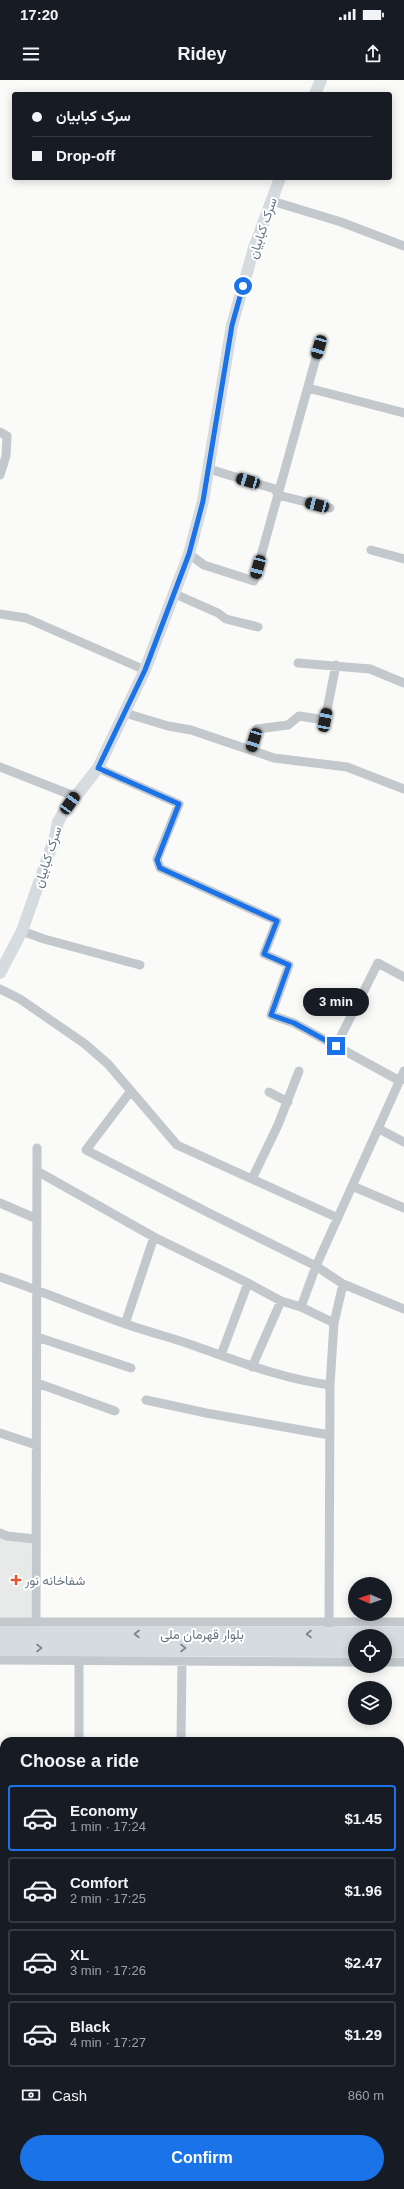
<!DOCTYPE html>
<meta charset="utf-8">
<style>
:root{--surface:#171b24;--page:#242831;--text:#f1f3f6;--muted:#9ea1a6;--line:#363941;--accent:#1a73e8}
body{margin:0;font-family:Helvetica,Vazirmatn,sans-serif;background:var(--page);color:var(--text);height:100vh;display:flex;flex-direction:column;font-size:15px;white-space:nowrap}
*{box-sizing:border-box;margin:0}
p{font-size:13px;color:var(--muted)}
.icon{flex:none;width:22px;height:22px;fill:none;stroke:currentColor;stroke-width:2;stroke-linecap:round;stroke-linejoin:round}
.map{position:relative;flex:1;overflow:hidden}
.details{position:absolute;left:0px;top:1657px;width:404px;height:452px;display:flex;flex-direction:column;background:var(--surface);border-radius:12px 12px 0 0;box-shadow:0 2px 10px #0003}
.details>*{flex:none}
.banner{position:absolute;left:12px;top:12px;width:380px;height:88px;border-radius:4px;box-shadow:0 2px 10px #0003;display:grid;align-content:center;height:88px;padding:0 20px;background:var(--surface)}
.needle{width:26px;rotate:272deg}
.fabs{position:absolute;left:348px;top:1497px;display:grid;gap:8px}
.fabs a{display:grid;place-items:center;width:44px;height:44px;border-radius:50%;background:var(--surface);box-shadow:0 2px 10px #0003;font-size:20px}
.end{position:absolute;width:18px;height:18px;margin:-9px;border:5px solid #1a73e8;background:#fff;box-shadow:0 0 0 2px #fff}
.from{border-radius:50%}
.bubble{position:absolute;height:28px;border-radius:14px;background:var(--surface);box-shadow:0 2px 10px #0003;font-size:13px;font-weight:600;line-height:28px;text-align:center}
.car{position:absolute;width:12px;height:24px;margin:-12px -6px;border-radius:5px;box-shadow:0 0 3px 1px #0007;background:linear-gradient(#222 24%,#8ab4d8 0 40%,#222 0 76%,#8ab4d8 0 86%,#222 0)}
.banner b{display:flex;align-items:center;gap:14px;height:38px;font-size:15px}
.banner b+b{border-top:1px solid var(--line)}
.banner i{width:10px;height:10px;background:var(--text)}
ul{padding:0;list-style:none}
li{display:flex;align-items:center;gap:12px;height:66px;margin:0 8px 6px;padding:0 12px;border:2px solid var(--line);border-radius:4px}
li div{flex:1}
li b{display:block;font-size:15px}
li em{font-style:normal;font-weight:600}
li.on{border-color:var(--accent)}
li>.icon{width:36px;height:36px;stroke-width:1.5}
h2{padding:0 20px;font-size:18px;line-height:48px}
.pay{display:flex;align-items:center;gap:10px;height:44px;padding:0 20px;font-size:15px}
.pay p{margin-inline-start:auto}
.button{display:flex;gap:8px;margin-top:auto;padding:8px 20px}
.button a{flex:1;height:46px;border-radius:24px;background:var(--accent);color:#fff;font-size:16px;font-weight:600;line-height:46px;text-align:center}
.status{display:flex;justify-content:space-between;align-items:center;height:28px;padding:0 20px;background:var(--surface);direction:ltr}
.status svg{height:11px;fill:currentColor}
header{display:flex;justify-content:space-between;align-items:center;height:52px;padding:0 20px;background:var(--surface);font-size:18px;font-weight:600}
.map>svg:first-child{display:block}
.built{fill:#e8e9e9}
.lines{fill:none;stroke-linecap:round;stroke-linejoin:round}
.river{stroke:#bbc7cb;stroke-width:14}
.street{stroke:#c3c8cc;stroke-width:9}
.secondary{stroke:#d6dbdf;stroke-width:12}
.highway{stroke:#d6dbdf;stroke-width:16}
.oneway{stroke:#768591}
.route{stroke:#1a73e8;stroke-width:5}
.poi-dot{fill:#e4572e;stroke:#fff;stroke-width:1.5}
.labels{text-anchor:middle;stroke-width:4;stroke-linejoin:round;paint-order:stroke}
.street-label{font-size:13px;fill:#657683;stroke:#fff}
.poi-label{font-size:13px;fill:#657683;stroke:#fff;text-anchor:start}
</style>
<div class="status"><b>17:20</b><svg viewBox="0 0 49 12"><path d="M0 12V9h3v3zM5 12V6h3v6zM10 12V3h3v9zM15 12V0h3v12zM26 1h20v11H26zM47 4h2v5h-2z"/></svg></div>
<header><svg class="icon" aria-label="menu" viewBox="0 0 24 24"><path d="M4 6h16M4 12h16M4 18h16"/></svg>Ridey<svg class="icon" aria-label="share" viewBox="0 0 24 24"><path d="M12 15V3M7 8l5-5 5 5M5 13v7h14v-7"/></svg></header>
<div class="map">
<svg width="404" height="2109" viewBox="0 0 404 2109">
<rect width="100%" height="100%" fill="#fafaf8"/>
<!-- built -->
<path class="built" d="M0 1454 31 1462V1538H0Z"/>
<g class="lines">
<!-- river -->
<path class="river" d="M400 2008 404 2006
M227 2109 228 2105"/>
<!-- street -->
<path class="street" d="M272 121 341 142 404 166
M308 308 404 333
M0 352 7 356 6 376 0 395
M209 389 275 409 278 415 330 428
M371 470 404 479
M189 474 204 485 254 501 319 267
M175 514 218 533 226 539 258 547
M0 534 26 538 145 590
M298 583 370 589 404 603
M125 633 168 646 191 650 274 678 347 687 404 709
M251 670 257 649 288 645 299 636 325 640 336 585
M0 687 74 716
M98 688 179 724 157 779 160 788 277 841 264 874 289 885 271 935 294 943 400 1001
M22 851 44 859 140 885
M0 909 20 919 85 964 108 984 177 1065 338 1138
M336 966 378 883 404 897
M130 1012 86 1070 211 1134 316 1186 343 1204 404 1229
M269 1012 288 1022
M379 1049 404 1062
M37 1091 154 1157 248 1203 281 1221 301 1227 334 1243
M252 1099 278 1045 299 991
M352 1106 404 1128
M0 1123 37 1139
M0 1197C42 1211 83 1229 126 1244 148 1252 170 1257 192 1265 238 1281 282 1299 330 1305
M301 1227 316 1186 404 991
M125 1244 154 1157
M37 1257 131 1288
M221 1275 248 1203
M252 1287 281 1221
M37 1303 115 1331
M146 1320 206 1333 329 1355
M0 1353 36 1365
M0 1453 7 1456 35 1459
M0 1542H404
M36 1542 37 1068
M329 1548 330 1305 334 1243 343 1204
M0 1580 355 1582
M385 1582H404
M79 1661V1574
M181 1661 182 1581
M400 1761 404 1754
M400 1788 404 1791
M0 1806 4 1809
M400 1869 404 1874
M0 1880 4 1881
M400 1935 404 1931
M129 2109 131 2105
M175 2109V2105"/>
<!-- secondary -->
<path class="secondary" d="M315 14 321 0
M0 893 22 851 55 757 58 742 65 730 98 688 145 590 189 474 203 421 232 245 254 168 280 98"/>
<!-- highway -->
<path class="highway" d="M0 1554 404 1555
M0 1568 355 1569
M385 1569H404"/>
</g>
<!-- one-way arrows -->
<defs><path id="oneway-chevron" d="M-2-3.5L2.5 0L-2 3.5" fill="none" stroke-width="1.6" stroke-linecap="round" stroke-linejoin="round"/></defs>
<g class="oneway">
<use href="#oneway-chevron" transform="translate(137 1554) rotate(-180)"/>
<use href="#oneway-chevron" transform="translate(309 1554) rotate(-180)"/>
<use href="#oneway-chevron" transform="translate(39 1568)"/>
<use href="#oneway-chevron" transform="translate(183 1568)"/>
</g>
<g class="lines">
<!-- route -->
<path class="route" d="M243 206 232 245 203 421 189 474 145 590 98 688 179 724 157 780 160 788 277 841 264 874 289 885 271 935 294 943 336 966"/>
</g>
<!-- markers -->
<path class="poi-dot" d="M14 1494h4v4h4v4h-4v4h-4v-4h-4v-4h4z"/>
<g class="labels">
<!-- street labels -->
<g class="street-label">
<text transform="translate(262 148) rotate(-71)" y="5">سرک کبابیان</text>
<text transform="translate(47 777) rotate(-72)" y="5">سرک کبابیان</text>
<text x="202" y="1559">بلوار قهرمان ملی</text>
</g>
<!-- poi labels -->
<g class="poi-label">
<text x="25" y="1505">شفاخانه نور</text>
</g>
</g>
</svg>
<div class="fabs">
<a><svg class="needle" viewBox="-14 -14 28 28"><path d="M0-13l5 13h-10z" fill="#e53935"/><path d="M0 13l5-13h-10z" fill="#9ea1a6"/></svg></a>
<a><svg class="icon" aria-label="locate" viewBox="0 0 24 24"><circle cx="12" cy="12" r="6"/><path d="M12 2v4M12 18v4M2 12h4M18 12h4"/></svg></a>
<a><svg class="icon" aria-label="layers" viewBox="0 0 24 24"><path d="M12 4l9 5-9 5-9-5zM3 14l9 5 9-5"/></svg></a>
</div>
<i class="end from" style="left:243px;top:206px"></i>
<i class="end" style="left:336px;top:966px"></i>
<div class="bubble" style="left:303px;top:908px;width:66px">3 min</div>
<i class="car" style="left:319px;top:267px;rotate:196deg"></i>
<i class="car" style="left:248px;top:401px;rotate:286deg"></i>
<i class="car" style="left:317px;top:425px;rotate:285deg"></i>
<i class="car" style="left:258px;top:487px;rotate:195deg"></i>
<i class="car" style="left:325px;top:640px;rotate:11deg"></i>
<i class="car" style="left:254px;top:660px;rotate:197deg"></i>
<i class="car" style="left:70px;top:723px;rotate:35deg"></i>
<div class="banner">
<b><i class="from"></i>سرک کبابیان</b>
<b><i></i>Drop-off</b>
</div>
<section class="details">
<h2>Choose a ride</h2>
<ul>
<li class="on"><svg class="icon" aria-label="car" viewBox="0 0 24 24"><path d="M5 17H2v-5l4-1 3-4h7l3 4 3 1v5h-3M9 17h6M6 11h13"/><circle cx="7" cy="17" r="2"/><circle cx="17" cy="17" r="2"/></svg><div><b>Economy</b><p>1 min · 17:24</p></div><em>$1.45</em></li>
<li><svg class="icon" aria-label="car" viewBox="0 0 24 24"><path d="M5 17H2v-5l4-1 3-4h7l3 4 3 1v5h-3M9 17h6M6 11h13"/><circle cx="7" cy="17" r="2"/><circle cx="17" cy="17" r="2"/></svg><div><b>Comfort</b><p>2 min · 17:25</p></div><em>$1.96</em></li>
<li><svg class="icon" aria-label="car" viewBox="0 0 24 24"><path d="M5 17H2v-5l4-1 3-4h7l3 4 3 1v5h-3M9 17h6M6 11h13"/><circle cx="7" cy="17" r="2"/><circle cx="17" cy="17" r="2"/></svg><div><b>XL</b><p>3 min · 17:26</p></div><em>$2.47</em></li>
<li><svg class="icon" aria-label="car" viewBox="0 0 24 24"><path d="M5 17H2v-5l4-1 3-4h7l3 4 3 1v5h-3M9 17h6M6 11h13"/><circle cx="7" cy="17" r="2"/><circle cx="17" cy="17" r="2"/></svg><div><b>Black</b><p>4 min · 17:27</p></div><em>$1.29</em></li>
</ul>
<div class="pay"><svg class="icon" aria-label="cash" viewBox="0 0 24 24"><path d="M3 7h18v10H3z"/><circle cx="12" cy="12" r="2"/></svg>Cash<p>860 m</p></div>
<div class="button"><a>Confirm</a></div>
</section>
</div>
